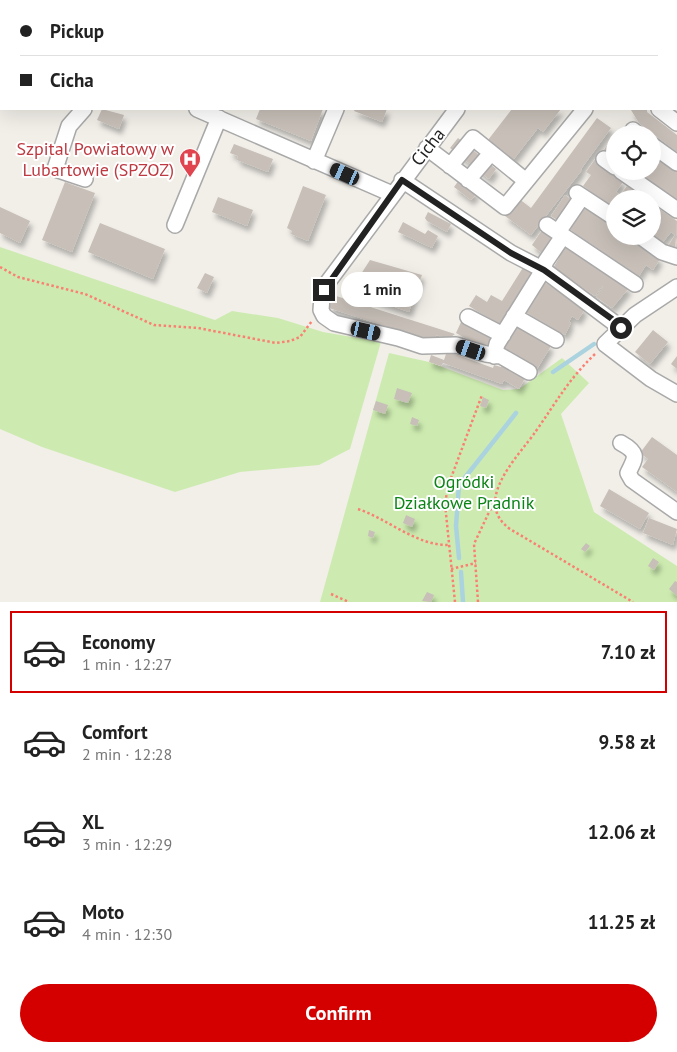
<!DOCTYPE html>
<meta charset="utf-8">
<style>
:root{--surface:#fff;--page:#f2f2f2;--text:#222;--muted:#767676;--line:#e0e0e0;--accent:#d40000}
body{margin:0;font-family:"PT Sans",sans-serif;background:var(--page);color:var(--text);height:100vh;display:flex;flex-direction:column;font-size:19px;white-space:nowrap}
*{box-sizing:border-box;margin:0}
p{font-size:16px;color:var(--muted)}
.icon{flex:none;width:28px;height:28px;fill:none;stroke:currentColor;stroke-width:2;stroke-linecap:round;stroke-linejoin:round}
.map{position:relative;height:602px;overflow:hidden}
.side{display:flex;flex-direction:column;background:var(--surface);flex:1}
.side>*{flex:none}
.banner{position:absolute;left:0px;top:0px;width:678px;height:110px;box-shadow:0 5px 20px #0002;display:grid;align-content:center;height:110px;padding:0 20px;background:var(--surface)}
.fabs{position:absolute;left:606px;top:125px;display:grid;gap:10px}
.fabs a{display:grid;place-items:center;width:55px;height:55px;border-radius:50%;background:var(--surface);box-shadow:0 5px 20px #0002;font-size:25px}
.end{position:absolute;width:22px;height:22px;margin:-11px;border:6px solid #222;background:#fff;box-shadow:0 0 0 2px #fff}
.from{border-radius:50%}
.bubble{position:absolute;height:35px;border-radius:18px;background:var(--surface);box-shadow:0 5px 20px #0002;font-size:16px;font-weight:700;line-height:35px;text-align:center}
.car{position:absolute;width:15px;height:30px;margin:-15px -8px;border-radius:6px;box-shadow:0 0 4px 1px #0007;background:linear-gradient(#222 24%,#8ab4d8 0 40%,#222 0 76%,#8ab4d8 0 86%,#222 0)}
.banner b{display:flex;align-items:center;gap:18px;height:48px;font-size:19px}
.banner b+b{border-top:1px solid var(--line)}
.banner i{width:12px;height:12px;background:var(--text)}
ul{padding:9px 0 0;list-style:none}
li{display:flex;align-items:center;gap:15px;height:82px;margin:0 10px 8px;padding:0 10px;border:2px solid transparent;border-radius:0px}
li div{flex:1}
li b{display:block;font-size:19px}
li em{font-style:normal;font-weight:700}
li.selected{border-color:var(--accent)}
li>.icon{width:45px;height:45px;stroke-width:1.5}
.action{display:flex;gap:10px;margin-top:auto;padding:10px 20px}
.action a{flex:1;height:58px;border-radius:30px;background:var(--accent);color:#fff;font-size:20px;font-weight:700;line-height:58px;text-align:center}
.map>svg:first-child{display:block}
.grass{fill:#cdebb0}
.forest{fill:#add19e}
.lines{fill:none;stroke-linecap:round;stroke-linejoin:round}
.stream{stroke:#aad3df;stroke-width:4.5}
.building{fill:#c7bfb8;filter:url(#shadow)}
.minor-casing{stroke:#a9a9a9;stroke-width:18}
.path{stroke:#fa8072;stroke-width:2.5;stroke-dasharray:2.5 2.5;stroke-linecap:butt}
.minor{stroke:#fff;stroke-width:15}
.route{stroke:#222;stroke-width:6}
.labels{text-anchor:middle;stroke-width:4;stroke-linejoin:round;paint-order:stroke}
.street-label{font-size:18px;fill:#222;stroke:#fff}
.health-label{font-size:18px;fill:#be3a42;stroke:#fff;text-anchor:end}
.park-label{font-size:18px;fill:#0c8416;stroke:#fff}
</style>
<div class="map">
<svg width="677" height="602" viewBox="0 0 677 602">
<defs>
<filter id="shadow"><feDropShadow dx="3" dy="5.5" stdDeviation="2.5" flood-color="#0004"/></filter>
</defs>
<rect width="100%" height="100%" fill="#f2efe9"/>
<!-- grass -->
<path class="grass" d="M0 247 215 320 232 311 278 318 323 332 381 342 350 449 319 465 240 472 175 492 42 447 0 429Z
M389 353 429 362 503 390 519 389 562 358 589 383 561 414 594 512 677 566V602H320Z"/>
<!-- forest -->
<path class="forest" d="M131 0H236L132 1Z"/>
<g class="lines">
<!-- stream -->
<path class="stream" d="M553 372 594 344
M459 558 456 526 459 485 516 413
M461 572 463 602"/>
</g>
<!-- building -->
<path class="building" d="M102 109 124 115 119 129 97 120Z
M260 109H323L311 141 256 119Z
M355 109H387L382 122 354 111Z
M512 109H561L543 132 538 128 513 160 488 140Z
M637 109H647V112L677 135V152L639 123 631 110Z
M597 118 611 128 581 169 582 170 531 235 505 216 518 198 531 208Z
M458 138 496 169 489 179 450 148Z
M615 138V158L604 150 611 139 613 141Z
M234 144 273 159 268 172 237 160 238 156 230 153Z
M652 154 677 171V201L634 171H652Z
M596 158 598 160 596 163 623 182 616 192 620 195 627 186 645 199H615V208L583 186 591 175 586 172Z
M459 180 477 193 471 200 454 187Z
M65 182 95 193 72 252 42 240Z
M303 186 326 195 308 241 291 234 292 231 287 228Z
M565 195 574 201 560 222 551 216Z
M218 197 253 210 247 226 212 212Z
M652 204 677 221 675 251 668 246 675 235 671 232 663 242 652 235Z
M583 206 615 228V236H627L660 259 653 270 646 265 639 276 568 228Z
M0 207 30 221 20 243 0 233Z
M428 212 451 224 447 232 427 221 425 218Z
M403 222 425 234 428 230 438 236 432 248 398 232Z
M100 223 165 249 153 279 88 252Z
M542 230 555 239 544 255 532 245Z
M562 244 629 288 612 308 596 297 603 287 602 286 595 296 553 268 559 258 555 255Z
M370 260 422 275 409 312 350 291Z
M524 266 535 272 502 326 469 306 476 295 487 302 491 295 502 301Z
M205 273 214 277 207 293 197 288Z
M543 281 585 309 578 320 572 316 569 322 571 323 565 335 524 311 530 299 534 301 538 294 535 293Z
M333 295 455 334 448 339 436 335 435 340 422 338 329 308Z
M462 320 492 337 485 349 456 333Z
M514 324 551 346 537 369 500 347Z
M653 330 668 342 650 364 635 352Z
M447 351 493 368 494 365 501 367 502 364 525 378 519 389 504 380 502 384 443 363 441 366 429 362 431 355 444 360Z
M677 356V369L671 364Z
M397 388 412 393 408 403 394 399Z
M483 397 489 400 486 408 480 406Z
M376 401 388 405 385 414 373 410Z
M412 417 419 420 417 426 410 424Z
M652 437 677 455V492L642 467 648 459 640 453Z
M609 489 649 513 640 529 600 506Z
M406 515 415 519 412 527 403 523Z
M649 518 677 529 673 545 643 533Z
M369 530 375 532 373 538 368 536Z
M586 543 590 546 585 552 581 549Z
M653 558 659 562 654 570 648 566Z
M675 581 677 582V596L669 589Z
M427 592 434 595 431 602 422 601Z"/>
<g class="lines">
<!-- minor casing -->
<g class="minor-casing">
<path id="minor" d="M507 0 509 1
M540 1 541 0
M676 83H677
M84 109 69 126 55 169 85 179
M197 109 392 194
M457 109 328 282 322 297 321 310 324 316 334 323 398 338 422 346 456 345 486 354 501 356 529 372
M659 109 677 123
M633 130 637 134
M652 145 677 163
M427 148 505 207 585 109
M604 159 615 167
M314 161 336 109
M450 166 473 138 526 181
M621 171 677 210
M402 180 511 253 544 270 621 328
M468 180 491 153
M577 193 615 218
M175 225 219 118
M547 225 635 284
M558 232 582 197
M640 236 662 252 677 257
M677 287 635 315 605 344 651 379 677 394
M514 316 556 340
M468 317 503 335
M494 356 497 344 540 275 546 261 563 236
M621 443C639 453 636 457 628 473L632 480 677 512"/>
</g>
<!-- path -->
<path class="path" d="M0 267 18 277 85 294 154 325 198 328 276 343 290 341 300 337 312 321
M595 354C568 380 557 401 536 431 519 456 471 501 510 529L633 602
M358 509C388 519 417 546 449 545
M451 569 476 563
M331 594 349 602
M455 602 445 504 448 486 482 395
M478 602 474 544 490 510 495 506"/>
<!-- minor -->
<use href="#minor" class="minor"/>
</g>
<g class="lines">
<!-- route -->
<path class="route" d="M324 290 402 180 511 253 544 270 612 319 621 328"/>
</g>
<!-- icons -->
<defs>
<g id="hospital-pin" transform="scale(1.125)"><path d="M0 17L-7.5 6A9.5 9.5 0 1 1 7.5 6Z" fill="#e0444e" stroke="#fff"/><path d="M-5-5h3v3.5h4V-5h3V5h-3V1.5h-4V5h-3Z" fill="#fff"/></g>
</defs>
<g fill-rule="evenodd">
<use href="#hospital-pin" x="190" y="159"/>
</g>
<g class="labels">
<!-- street labels -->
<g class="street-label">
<text transform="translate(428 147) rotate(-52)" y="6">Cicha</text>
</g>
<!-- health labels -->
<g class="health-label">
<text x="174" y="155">Szpital Powiatowy w<tspan x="174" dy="21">Lubartowie (SPZOZ)</tspan></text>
</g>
<!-- park labels -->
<g class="park-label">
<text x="464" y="488">Ogródki<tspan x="464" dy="21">Działkowe Pradnik</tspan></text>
</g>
</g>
</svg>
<div class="fabs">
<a><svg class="icon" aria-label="locate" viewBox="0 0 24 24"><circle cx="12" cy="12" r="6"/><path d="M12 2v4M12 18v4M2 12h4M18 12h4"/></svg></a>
<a><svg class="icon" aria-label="layers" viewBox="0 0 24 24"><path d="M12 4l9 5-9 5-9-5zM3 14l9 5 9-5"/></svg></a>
</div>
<i class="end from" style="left:621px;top:328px"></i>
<i class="end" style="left:324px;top:290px"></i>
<div class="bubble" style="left:341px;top:272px;width:82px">1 min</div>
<i class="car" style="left:345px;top:174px;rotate:294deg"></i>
<i class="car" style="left:366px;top:331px;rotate:103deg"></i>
<i class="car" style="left:471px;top:350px;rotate:289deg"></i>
<div class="banner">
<b><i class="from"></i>Pickup</b>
<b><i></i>Cicha</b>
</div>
</div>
<section class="side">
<ul>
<li class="selected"><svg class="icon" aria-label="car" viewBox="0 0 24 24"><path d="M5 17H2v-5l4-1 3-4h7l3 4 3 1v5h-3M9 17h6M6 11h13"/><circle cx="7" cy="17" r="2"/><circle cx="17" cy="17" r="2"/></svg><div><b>Economy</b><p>1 min · 12:27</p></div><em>7.10 zł</em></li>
<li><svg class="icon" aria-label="car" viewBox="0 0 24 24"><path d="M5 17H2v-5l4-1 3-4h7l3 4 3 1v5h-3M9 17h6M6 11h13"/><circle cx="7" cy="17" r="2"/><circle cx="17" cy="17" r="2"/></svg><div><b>Comfort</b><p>2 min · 12:28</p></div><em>9.58 zł</em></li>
<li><svg class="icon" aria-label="car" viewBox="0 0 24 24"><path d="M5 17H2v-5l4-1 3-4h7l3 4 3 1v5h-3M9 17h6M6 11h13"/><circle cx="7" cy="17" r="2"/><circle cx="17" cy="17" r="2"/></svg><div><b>XL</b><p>3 min · 12:29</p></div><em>12.06 zł</em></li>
<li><svg class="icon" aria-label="car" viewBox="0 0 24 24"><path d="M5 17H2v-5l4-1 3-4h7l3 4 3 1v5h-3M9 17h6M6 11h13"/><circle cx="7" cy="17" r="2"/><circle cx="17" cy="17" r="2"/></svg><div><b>Moto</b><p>4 min · 12:30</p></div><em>11.25 zł</em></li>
</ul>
<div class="action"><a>Confirm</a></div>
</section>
